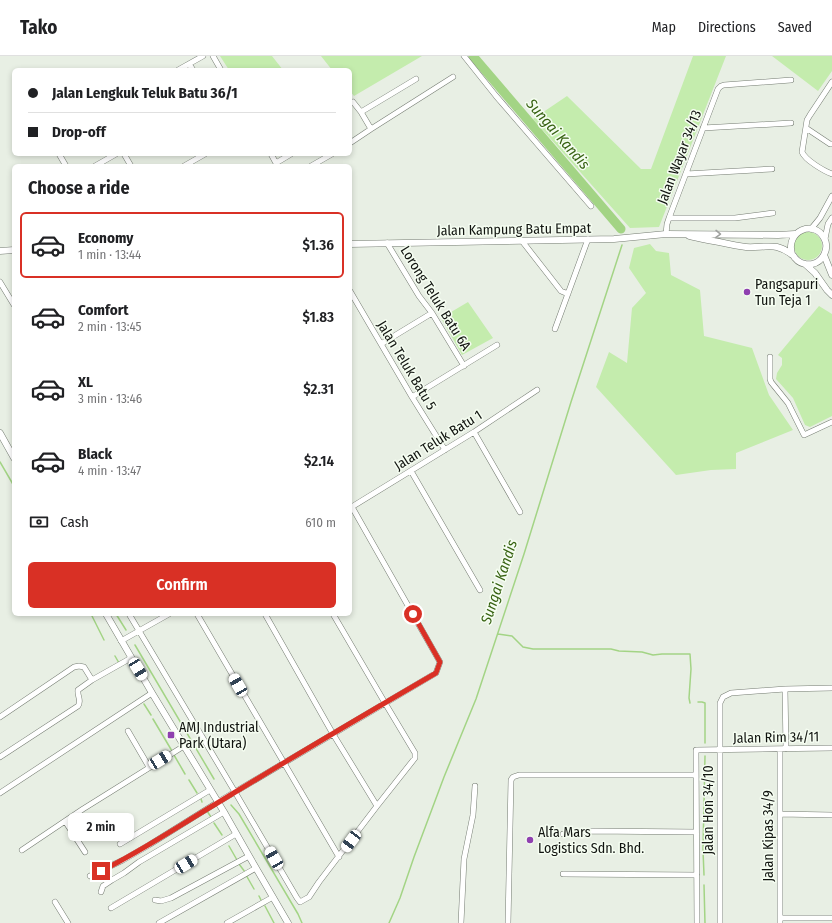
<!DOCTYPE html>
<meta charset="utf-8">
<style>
:root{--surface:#fff;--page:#f6f6f6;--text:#202124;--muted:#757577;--line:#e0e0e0;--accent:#d93025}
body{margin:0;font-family:"Fira Sans Condensed",sans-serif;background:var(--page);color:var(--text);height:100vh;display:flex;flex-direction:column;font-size:15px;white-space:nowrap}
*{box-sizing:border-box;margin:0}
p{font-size:13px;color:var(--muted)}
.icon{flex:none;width:22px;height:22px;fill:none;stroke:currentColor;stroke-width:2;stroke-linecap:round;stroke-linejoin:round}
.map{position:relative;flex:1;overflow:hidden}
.drawer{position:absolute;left:12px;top:108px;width:340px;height:452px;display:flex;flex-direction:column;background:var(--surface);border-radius:6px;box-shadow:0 2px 6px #0003}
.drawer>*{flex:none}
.top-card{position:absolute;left:12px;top:12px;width:340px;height:88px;border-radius:6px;box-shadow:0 2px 6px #0003;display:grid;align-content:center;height:88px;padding:0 16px;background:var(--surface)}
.end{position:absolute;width:18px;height:18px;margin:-9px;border:5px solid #d93025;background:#fff;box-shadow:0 0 0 2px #fff}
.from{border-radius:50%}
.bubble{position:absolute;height:28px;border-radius:6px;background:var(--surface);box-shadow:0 2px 6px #0003;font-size:13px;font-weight:600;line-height:28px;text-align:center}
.car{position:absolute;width:12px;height:24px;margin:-12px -6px;border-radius:5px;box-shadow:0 0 3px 1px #0007;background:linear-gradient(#fff 24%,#345 0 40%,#fff 0 76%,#345 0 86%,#fff 0)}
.top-card b{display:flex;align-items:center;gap:14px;height:38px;font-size:15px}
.top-card b+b{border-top:1px solid var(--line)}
.top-card i{width:10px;height:10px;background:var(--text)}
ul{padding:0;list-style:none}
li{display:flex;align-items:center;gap:12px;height:66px;margin:0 8px 6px;padding:0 8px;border:2px solid transparent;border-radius:6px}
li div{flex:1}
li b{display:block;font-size:15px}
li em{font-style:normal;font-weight:600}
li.selected{border-color:var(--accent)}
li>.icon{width:36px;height:36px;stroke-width:1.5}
h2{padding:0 16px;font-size:18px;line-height:48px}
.pay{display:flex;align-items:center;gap:10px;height:44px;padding:0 16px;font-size:15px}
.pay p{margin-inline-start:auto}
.cta{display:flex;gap:8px;margin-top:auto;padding:8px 16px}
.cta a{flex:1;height:46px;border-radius:6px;background:var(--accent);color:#fff;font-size:16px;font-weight:600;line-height:46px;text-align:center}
header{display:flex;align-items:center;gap:24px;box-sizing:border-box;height:56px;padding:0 20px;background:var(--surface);border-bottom:1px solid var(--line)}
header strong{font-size:19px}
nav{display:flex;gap:22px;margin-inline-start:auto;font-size:14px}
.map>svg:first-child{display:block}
.green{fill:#c4ecad}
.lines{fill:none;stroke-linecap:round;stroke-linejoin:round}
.stream{stroke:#a3d485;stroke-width:1.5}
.river{stroke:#a3d485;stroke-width:9}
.minor-casing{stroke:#757c72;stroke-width:6}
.major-casing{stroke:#757c72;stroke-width:7}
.minor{stroke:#fff;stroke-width:5}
.major{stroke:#fff;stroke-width:6}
.oneway{stroke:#9fa19f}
.route{stroke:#d93025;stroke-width:5}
.poi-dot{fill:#8f40b0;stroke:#f5fdf1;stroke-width:1.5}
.labels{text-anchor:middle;stroke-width:3;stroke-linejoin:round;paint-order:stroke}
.street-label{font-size:14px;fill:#10130f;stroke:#f5fdf1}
.poi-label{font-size:14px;fill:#10130f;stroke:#f5fdf1;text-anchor:start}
.water-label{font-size:15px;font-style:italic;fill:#376212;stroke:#f5fdf1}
</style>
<header>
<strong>Tako</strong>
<nav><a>Map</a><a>Directions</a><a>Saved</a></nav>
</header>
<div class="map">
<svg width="832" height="867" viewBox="0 0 832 867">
<rect width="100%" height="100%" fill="#e8efe4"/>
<!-- green -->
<path class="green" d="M220 0H272L283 14H229Z
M321 0H422L354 40 350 35V14H332Z
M693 0H726L659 171 630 172 533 63 567 40 641 113H651Z
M772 0H832V15L818 35Z
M794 190a14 14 0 1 1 28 0a14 14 0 1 1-28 0Z
M650 188 656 195 669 197 671 219 700 234 704 280 752 292 769 339 793 374 736 397V413L711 414 676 419 596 331 609 296 627 307 632 252 646 237 629 212 634 192Z
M468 246 493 282 462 299 441 262Z
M819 250 832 258V360L810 371 805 369 793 342 776 323 777 317 782 309V302L778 299Z"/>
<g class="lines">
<!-- stream -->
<path class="stream" d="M0 406 14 430
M91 558 104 584
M116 558 126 574
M498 578 512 580 523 591 533 593H611L619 595 642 596 653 599 662 598H690L691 613 689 642 690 647
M135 589 214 723
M115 600 119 607
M698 646H702L705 647V687
M144 648 151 659
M153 663 172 695
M174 699 185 718
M189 724 197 737
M201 743 202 746
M231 749 239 758 298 858 302 867
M207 755 211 761
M214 767 222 779
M229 790 237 804
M239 808 245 816
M246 819 254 833
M704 819 703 794 705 700
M704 829 705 867
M259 840 261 844
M265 850 274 867
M389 867 400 842 414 801 444 721 476 643 524 498 571 346 622 189"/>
<!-- river -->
<path class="river" d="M473 0 621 173"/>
<!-- minor casing -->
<g class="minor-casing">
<path id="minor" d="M213 0 221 14
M464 0 496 40 591 150
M189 8 193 14
M178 14 203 0
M832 26 810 59 807 64 802 96C805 104 824 115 832 118
M353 46 361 56 371 73
M361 56 416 23
M703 72 791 67
M806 72 830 88H832
M350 87 371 73 453 21
M59 98 66 110
M124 98 131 110
M271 98 277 109
M276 107 291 98
M95 110 116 98
M184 110 205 98
M311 110 332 98
M686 118 772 113
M669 162H735L773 157
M811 173 820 162 832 140
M666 178 667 168 669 162 718 33 721 30 724 29 791 24
M825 183 828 168 832 162
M522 185 561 235 568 238
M387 187 419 240 432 257 464 310
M0 226 14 249
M350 235 412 341 445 394
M555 273 588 183
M381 288 432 257
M770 301V323L771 326 788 347 804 379 832 366
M412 341 497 289
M474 376 520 456
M411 415 480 534
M350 452 474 376 537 334
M129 558 235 736 297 842 300 846 309 841 319 826 377 750 415 702V697L385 647 333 558
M197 558 339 801
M265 558 333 678 377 750
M121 585 169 558
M785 633 786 693
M0 661 74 611 79 610 84 611 92 624
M128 675 149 711
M0 701 78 650C82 645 77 640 78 634L92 624 131 602
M0 737 152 637
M780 758 832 759
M65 765 85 796
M563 778 591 775 696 776
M120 788 210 734
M22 794 83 753 184 690
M563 818 697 819
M90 820 123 804 149 789 218 746 436 617 440 606 352 451
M101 836 103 830 112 824 124 817 139 806 224 756
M155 844 161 845 171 842 249 800
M55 846 68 867
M111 852 236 778
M780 862H832
M159 867 256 812
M227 867 273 841
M461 867 464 803 473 759 475 730
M508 867 511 724 513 721 519 719H696
M697 867 696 694 832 692
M720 867V647L723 641 731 637 785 633 832 632
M780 867V693"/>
</g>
<!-- major casing -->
<g class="major-casing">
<path id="major" d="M689 180C699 183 709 184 719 186 728 188 737 190 746 191 756 192 768 189 777 191 781 192 787 195 791 198 794 200 793 199 795 202 799 207 805 209 812 208 823 206 830 192 824 182 814 163 785 175 792 198
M350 188 614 183 666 178 778 179 795 178
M0 195 14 194
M824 199 832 219
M805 208 815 217 827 234 832 239
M0 377 14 402
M106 558 152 637 224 756 249 800 288 867"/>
</g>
<!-- minor -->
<use href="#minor" class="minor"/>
<!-- major -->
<use href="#major" class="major"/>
</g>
<!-- one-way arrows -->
<defs><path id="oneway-chevron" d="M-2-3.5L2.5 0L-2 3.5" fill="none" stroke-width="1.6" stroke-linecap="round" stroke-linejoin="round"/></defs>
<use class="oneway" href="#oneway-chevron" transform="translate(718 178) rotate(1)"/>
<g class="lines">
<!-- route -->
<path class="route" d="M101 815C142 795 180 769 219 746 291 702 364 659 436 617L440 606 413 558"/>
</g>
<!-- markers -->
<g class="poi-dot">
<circle cx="747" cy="236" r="4"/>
<rect x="167" y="675" width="8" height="8" rx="2"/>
<circle cx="530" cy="784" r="4"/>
</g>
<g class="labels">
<!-- street labels -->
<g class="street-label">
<text transform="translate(679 101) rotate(-69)" y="5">Jalan Wayar 34/13</text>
<text transform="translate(514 173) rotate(-1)" y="5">Jalan Kampung Batu Empat</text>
<text transform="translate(436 242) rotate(58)" y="5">Lorong Teluk Batu 6A</text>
<text transform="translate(407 309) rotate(59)" y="5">Jalan Teluk Batu 5</text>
<text transform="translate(438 384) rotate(-32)" y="5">Jalan Teluk Batu 1</text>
<text transform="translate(776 681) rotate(-1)" y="5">Jalan Rim 34/11</text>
<text transform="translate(708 754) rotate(-90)" y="5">Jalan Hon 34/10</text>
<text transform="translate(768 780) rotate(-90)" y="5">Jalan Kipas 34/9</text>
</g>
<!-- poi labels -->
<g class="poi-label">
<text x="755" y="233">Pangsapuri<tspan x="755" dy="16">Tun Teja 1</tspan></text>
<text x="179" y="676">AMJ Industrial<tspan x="179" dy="16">Park (Utara)</tspan></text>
<text x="538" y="781">Alfa Mars<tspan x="538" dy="16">Logistics Sdn. Bhd.</tspan></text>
</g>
<!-- water labels -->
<g class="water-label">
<text transform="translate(558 78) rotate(49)" y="5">Sungai Kandis</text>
<text transform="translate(499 526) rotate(-72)" y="5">Sungai Kandis</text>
</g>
</g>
</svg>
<i class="end from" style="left:413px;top:558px"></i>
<i class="end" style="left:101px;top:815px"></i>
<div class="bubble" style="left:68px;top:757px;width:66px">2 min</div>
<i class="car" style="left:138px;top:613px;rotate:149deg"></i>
<i class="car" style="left:238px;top:629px;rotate:330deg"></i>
<i class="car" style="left:160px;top:704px;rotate:59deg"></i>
<i class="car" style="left:351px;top:785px;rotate:217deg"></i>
<i class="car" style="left:274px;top:802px;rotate:330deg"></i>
<i class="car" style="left:186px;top:808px;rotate:59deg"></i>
<div class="top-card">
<b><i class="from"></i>Jalan Lengkuk Teluk Batu 36/1</b>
<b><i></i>Drop-off</b>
</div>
<section class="drawer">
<h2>Choose a ride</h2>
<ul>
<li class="selected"><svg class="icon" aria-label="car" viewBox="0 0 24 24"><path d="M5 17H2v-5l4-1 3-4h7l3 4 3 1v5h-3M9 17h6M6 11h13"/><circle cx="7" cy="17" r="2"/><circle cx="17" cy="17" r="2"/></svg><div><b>Economy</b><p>1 min · 13:44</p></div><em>$1.36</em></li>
<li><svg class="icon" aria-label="car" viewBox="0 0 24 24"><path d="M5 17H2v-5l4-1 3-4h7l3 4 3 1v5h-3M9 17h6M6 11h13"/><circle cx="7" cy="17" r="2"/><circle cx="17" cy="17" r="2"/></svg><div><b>Comfort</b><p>2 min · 13:45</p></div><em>$1.83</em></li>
<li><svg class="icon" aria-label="car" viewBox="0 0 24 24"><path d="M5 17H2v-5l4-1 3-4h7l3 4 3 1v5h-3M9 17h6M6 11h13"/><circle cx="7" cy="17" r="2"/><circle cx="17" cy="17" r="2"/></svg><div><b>XL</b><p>3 min · 13:46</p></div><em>$2.31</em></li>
<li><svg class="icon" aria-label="car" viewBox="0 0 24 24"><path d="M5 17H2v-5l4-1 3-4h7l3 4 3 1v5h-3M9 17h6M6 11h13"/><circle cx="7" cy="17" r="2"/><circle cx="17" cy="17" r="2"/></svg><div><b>Black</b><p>4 min · 13:47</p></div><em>$2.14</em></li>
</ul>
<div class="pay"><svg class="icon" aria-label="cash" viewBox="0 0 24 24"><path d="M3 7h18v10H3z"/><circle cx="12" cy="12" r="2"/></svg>Cash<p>610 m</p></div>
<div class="cta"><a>Confirm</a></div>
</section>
</div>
